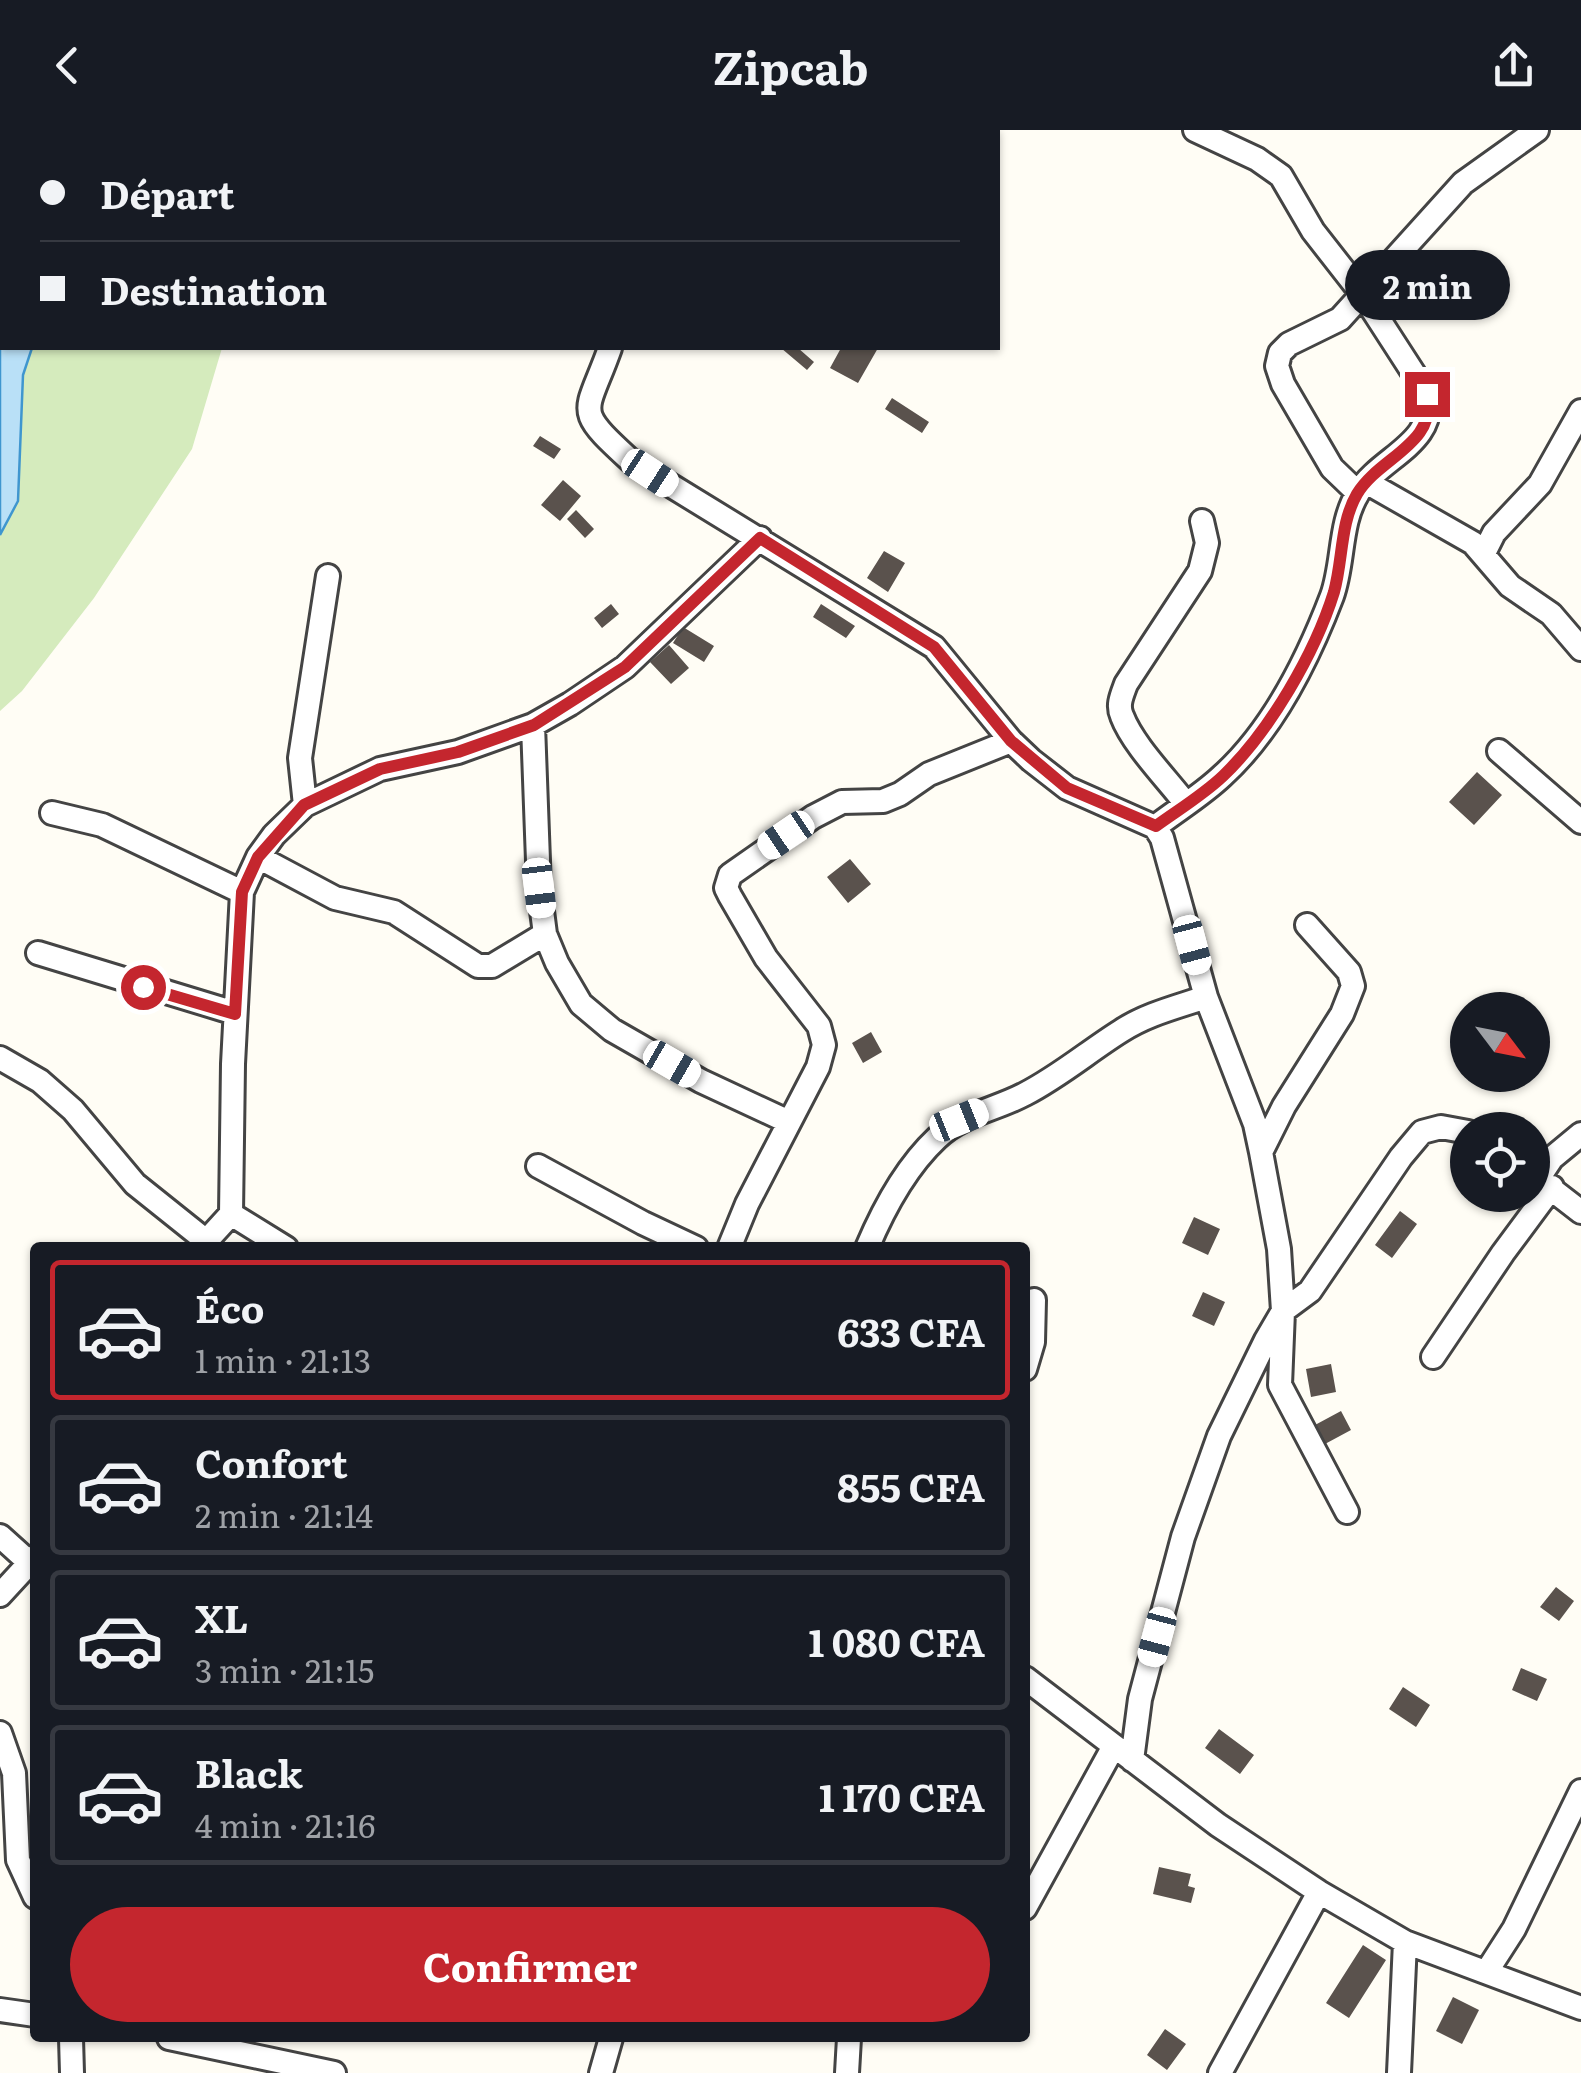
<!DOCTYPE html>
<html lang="fr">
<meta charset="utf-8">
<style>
:root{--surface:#171b24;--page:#242831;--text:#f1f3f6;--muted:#9ea1a6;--line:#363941;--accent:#c4262e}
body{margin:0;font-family:Literata,serif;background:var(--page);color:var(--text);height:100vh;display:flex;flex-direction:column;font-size:38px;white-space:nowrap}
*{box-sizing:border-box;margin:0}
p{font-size:32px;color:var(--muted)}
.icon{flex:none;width:55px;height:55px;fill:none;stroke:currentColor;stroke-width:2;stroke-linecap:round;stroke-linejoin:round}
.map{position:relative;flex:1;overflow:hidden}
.drawer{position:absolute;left:30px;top:1112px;width:1000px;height:800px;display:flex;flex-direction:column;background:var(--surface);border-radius:10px;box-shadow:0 2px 8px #0004}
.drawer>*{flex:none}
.top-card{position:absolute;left:0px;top:0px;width:1000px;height:220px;box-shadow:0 2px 8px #0004;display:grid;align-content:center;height:220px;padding:0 40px;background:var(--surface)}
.needle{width:65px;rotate:122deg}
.buttons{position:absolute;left:1450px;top:862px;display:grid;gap:20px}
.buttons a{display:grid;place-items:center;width:100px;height:100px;border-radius:50%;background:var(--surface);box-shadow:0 2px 8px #0004;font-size:50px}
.end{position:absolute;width:45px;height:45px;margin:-22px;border:12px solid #c4262e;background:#fff;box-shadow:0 0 0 5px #fff}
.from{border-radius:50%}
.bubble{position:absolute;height:70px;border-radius:35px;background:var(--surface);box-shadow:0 2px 8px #0004;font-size:32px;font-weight:700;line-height:70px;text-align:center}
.car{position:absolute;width:30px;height:60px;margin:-30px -15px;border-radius:12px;box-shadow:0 0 8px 2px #0007;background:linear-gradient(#fff 24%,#345 0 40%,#fff 0 76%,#345 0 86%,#fff 0)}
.top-card b{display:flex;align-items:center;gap:35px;height:95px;font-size:38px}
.top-card b+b{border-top:2px solid var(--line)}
.top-card i{width:25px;height:25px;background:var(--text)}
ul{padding:18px 0 0;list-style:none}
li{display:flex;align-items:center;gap:30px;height:140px;margin:0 20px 15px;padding:0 20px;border:5px solid var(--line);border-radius:10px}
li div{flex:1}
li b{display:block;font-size:38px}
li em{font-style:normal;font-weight:700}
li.selected{border-color:var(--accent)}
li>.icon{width:90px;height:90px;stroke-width:1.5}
.primary-button{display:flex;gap:20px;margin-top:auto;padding:20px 40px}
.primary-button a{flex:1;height:115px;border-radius:60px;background:var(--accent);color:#fff;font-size:40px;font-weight:700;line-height:115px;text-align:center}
header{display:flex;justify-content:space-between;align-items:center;height:130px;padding:0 40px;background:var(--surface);font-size:45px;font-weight:700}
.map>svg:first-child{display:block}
.green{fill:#d5ebbd}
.water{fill:#b9e0f7;stroke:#3f96cf;stroke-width:2.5}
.building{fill:#5a524d}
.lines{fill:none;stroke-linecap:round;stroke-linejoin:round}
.minor-casing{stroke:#444;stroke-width:28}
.minor{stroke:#fff;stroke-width:22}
.route{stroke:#c4262e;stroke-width:12}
</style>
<header><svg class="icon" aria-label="back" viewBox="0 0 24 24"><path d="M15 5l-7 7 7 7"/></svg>Zipcab<svg class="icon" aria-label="share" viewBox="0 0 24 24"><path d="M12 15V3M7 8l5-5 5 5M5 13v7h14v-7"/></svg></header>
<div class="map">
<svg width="1581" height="1943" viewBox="0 0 1581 1943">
<rect width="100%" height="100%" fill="#fffdf5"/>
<!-- green -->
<path class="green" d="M32 218H222L192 319 94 468 22 561 0 581V405L18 371 23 245Z"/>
<!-- water -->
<path class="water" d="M0 0H107L2 2V218H32L23 245 18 371 0 405Z"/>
<!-- building -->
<path class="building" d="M781 218H798L814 232 807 240Z
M841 218H878L858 253 830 238Z
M892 268 929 292 922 303 885 279Z
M540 306 561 319 554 329 533 316Z
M563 350 581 366 560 391 541 375Z
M576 380 594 399 585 408 567 389Z
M884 421 905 433 888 462 867 448Z
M611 474 619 484 602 498 594 488Z
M821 474 855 496 846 508 813 487Z
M683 497 714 516 704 532 673 513Z
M669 515 689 538 671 554 650 532Z
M1477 642 1502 665 1474 695 1449 672Z
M850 729 871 754 848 773 827 747Z
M871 902 882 922 863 933 852 913Z
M1400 1081 1417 1094 1392 1128 1375 1115Z
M1194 1087 1220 1099 1208 1125 1182 1113Z
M1203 1162 1225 1172 1214 1196 1192 1186Z
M1331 1234 1336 1262 1311 1267 1306 1239Z
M1341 1281 1351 1300 1325 1314 1315 1295Z
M1556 1457 1574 1471 1559 1491 1540 1477Z
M1521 1538 1547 1549 1537 1571 1512 1560Z
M1403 1557 1430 1575 1416 1597 1389 1579Z
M1219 1599 1254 1625 1240 1644 1205 1618Z
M1159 1737 1191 1744 1188 1756 1195 1758 1191 1773 1153 1764Z
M1363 1815 1386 1830 1349 1888 1326 1873Z
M1453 1867 1479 1880 1462 1914 1436 1901Z
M1165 1899 1186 1914 1167 1940 1147 1925Z"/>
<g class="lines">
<!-- minor casing -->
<g class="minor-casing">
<path id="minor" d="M582 0 584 2
M705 2 706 0
M610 218C586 286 572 277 631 331L934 517 1011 611 1031 630 1067 658 1155 697 1162 708 1206 867 1255 994 1261 1022 1279 1119 1283 1181 1280 1255 1347 1382
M1366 352 1473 413 1510 456 1551 484 1581 519
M1358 363 1332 338 1283 254 1277 236 1280 223 1289 214 1340 189 1463 53 1537 0
M1484 423 1494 403 1540 354 1581 281
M533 595 539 758 545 804 557 833 581 874 612 900 701 951 789 992
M1499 621 1581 692
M1186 674C1167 649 1133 615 1122 586 1117 575 1122 565 1126 554L1200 441 1207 413 1202 391
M305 675 300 628 328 446
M52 683 102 695 242 762
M1155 697C1177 680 1202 665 1222 646 1273 600 1308 529 1332 466 1344 433 1339 393 1358 363 1380 326 1438 314 1427 264L1363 165 1313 101 1281 46 1257 29 1195 0
M258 727 335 768 394 782 478 836H492L545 804
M38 823 235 883
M0 928 40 951 73 980 135 1054 205 1110
M1261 1022 1284 976 1342 884 1353 856 1349 842 1307 795
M538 1036 643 1093 696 1118
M1538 1049 1552 1028 1581 1004
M1541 1051 1581 1082
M231 1084 286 1118
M200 1118 231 1084 233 934 242 762 258 727 274 705 305 675 380 639 458 622 533 595 570 574 625 537 760 408
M729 1118 747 1074 818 937 824 915 819 896 766 828 730 766 726 758 730 745 813 687 842 672 883 671 900 664 929 644 1011 611
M867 1118C883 1080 906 1037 937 1008 962 984 995 980 1025 964 1060 946 1089 921 1121 901 1147 884 1177 877 1206 867
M1433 1227 1503 1123 1552 1057
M1025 1239 1033 1212 1034 1170
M0 1406 30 1433
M0 1465 35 1427
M1025 1548 1218 1695 1319 1762 1405 1812 1581 1878
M0 1603 14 1643 18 1730 35 1767
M1132 1630 1140 1569 1183 1407 1219 1306 1266 1210 1283 1181 1310 1161 1401 1027 1422 1002 1441 997 1468 1002
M1025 1778 1114 1616
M1487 1841 1514 1799 1581 1661
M0 1880 35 1885
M71 1908 72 1943
M169 1908 334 1943
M601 1943 611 1908
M847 1943 849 1908
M1220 1943 1319 1762
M1399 1943 1405 1812"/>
</g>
<!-- minor -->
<use href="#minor" class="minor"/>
</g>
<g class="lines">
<!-- route -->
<path class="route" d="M143 857 235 884 242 762 258 727 304 675 380 639 458 622 534 595 625 537 760 408 934 517 1011 611 1067 658 1156 696C1178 680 1203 665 1223 646 1270 601 1315 523 1334 462 1343 430 1340 393 1357 364 1379 327 1438 314 1427 264"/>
</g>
</svg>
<div class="buttons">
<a><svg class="needle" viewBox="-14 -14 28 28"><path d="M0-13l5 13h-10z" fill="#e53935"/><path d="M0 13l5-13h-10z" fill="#9ea1a6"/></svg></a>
<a><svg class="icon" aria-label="locate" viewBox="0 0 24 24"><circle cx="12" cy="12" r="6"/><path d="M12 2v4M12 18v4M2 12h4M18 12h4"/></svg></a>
</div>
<i class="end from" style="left:143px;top:857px"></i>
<i class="end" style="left:1427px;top:264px"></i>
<div class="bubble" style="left:1345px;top:120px;width:165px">2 min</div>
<i class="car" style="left:650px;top:343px;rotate:123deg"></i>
<i class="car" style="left:786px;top:705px;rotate:236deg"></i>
<i class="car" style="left:539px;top:758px;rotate:173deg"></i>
<i class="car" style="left:1192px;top:815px;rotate:165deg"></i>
<i class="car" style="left:672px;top:934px;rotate:120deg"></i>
<i class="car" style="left:959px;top:990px;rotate:68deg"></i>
<i class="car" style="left:1157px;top:1507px;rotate:195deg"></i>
<div class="top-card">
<b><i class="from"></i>Départ</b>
<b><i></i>Destination</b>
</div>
<section class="drawer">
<ul>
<li class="selected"><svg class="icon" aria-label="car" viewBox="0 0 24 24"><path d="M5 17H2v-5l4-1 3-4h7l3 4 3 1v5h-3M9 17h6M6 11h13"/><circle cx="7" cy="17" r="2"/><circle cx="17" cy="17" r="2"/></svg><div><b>Éco</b><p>1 min · 21:13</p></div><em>633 CFA</em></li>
<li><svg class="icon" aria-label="car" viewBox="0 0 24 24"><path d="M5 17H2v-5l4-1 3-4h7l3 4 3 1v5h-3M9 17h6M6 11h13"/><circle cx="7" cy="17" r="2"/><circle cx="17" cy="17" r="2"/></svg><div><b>Confort</b><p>2 min · 21:14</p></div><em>855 CFA</em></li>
<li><svg class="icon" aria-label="car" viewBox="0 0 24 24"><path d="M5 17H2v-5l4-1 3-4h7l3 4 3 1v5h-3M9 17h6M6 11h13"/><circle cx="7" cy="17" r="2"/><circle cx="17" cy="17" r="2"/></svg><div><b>XL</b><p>3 min · 21:15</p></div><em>1 080 CFA</em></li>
<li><svg class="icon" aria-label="car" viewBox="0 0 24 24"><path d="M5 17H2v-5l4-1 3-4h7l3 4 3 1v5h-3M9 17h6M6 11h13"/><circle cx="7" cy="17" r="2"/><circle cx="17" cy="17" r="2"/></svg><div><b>Black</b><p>4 min · 21:16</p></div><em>1 170 CFA</em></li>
</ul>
<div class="primary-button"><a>Confirmer</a></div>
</section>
</div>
